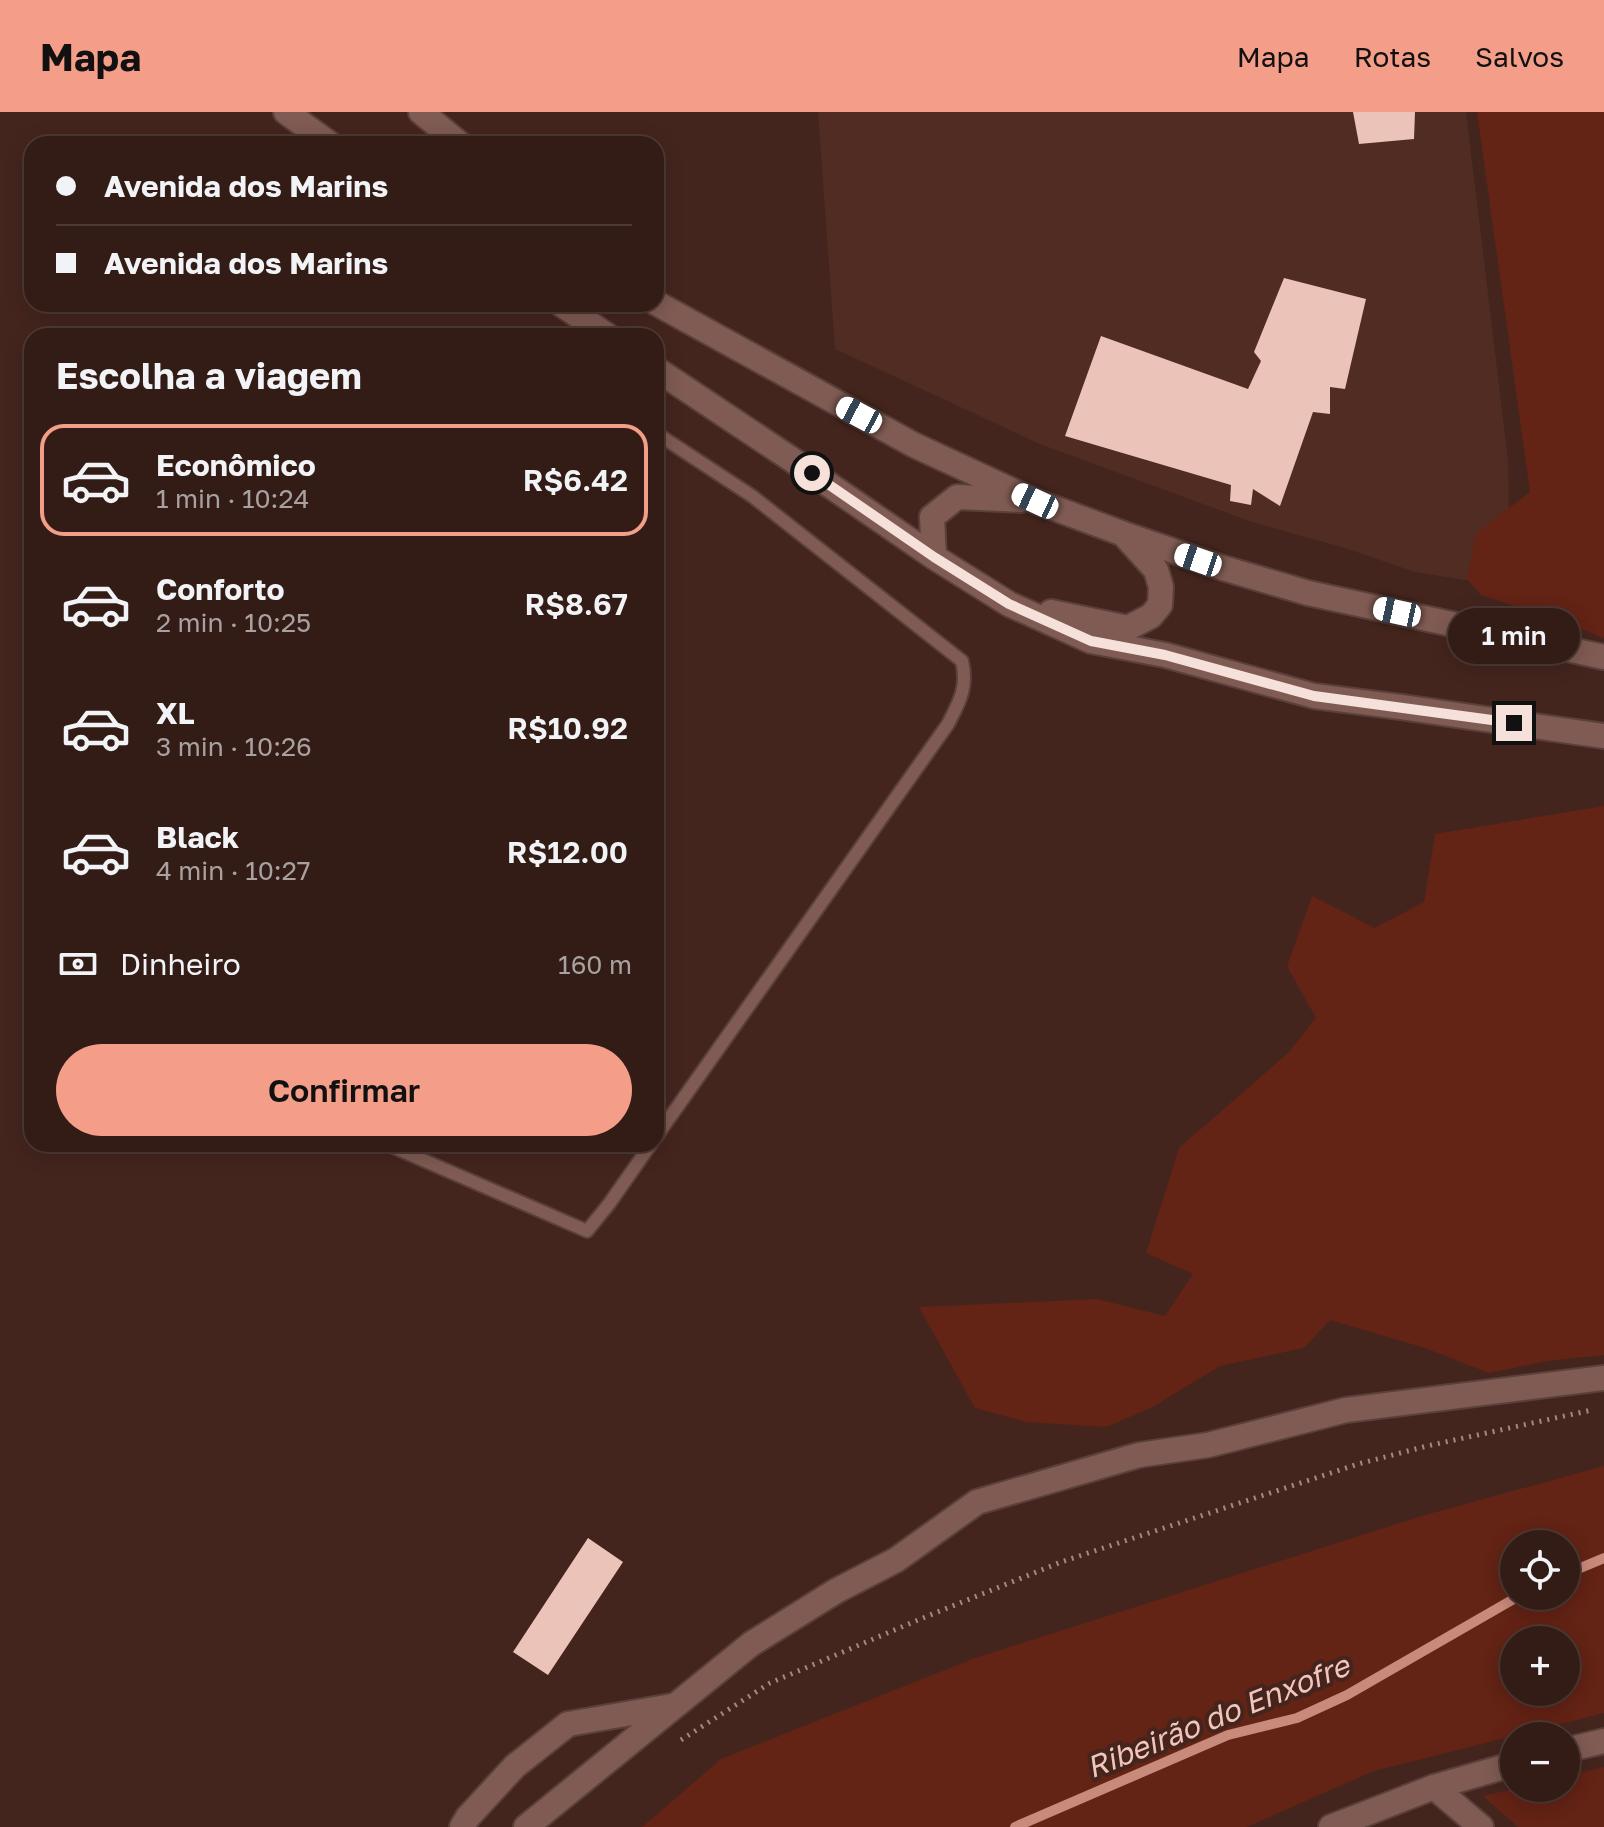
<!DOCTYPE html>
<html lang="pt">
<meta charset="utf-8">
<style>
:root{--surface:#331c16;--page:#3b251f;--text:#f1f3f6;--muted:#a9a1a1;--line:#4e3a35;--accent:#f49e89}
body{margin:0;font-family:"Golos Text",sans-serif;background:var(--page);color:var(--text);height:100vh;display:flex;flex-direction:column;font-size:30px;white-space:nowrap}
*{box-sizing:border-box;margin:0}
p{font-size:26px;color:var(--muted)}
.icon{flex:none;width:44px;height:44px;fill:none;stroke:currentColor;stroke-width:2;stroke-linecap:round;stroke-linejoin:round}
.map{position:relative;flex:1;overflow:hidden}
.details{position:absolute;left:24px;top:216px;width:640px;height:824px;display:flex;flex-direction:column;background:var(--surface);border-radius:24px;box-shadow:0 4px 20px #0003,0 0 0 2px var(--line)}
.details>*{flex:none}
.banner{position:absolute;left:24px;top:24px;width:640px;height:176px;border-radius:24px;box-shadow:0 4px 20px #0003,0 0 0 2px var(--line);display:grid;align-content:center;height:176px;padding:0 32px;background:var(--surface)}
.fabs{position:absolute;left:1500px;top:1418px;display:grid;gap:16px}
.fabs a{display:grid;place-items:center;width:80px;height:80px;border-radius:50%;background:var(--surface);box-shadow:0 4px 20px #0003,0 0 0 2px var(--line);font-size:40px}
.end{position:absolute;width:36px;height:36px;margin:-18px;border:10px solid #f5e0da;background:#111;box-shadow:0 0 0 4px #111}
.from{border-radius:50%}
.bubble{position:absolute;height:56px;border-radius:28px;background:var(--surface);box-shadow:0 4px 20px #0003,0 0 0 2px var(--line);font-size:26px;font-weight:600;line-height:56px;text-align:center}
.car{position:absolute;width:24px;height:48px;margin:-24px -12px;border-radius:10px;box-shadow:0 0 6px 2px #0007;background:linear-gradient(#fff 24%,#345 0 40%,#fff 0 76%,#345 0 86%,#fff 0)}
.banner b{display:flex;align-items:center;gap:28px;height:76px;font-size:30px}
.banner b+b{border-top:2px solid var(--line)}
.banner i{width:20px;height:20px;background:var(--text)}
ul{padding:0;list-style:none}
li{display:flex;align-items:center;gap:24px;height:112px;margin:0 16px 12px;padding:0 16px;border:4px solid transparent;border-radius:24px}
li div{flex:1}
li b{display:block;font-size:30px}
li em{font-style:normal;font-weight:600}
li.selected{border-color:var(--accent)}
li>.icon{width:72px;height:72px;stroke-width:1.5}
h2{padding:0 32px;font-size:36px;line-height:96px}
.pay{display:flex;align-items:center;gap:20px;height:88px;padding:0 32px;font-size:30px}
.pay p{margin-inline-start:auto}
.cta{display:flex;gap:16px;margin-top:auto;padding:16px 32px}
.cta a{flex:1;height:92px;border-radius:48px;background:var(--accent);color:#111;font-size:32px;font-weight:600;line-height:92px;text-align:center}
header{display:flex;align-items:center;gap:48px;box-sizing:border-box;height:112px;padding:0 40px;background:var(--accent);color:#111}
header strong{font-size:38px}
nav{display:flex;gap:44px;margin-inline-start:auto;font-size:28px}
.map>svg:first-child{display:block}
.built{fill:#512c23}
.green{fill:#632315;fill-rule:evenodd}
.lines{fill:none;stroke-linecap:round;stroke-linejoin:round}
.stream{stroke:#c88a7b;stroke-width:10}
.building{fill:#ebc3b9}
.lane-casing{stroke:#5a403a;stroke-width:16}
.street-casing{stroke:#5a403a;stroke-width:28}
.secondary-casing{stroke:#5a403a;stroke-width:28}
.path{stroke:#a38983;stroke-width:5;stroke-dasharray:2 6;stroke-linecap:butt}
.lane{stroke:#7f5b53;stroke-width:12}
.street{stroke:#7f5b53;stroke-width:24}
.secondary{stroke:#7f5b53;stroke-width:24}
.route{stroke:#f5e0da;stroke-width:10}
.labels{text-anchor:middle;stroke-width:8;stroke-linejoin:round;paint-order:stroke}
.water-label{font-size:30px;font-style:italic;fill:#f3c5ba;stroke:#44251e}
</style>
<header>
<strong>Mapa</strong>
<nav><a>Mapa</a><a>Rotas</a><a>Salvos</a></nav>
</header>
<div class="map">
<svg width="1604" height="1715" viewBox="0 0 1604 1715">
<rect width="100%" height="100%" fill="#44251e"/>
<!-- built -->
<path class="built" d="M818 0H1466L1508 348 1510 475 1415 460 1345 436 1252 410 1040 332 835 237Z"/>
<!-- green -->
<path class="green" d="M1477 0H1604V526L1556 507 1481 483 1467 467 1476 421 1530 380Z
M1604 694V1243L1547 1249 1489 1261 1425 1236 1330 1208 1304 1236 1220 1254 1151 1296 1106 1315 1026 1310 975 1296 919 1195 1097 1187 1165 1204 1193 1162 1146 1141 1179 1036 1288 941 1316 906 1287 854 1312 784 1375 816 1424 790 1435 722Z
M1604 1354V1601L1374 1659 1247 1715H642L721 1647 975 1546 1425 1403ZM1566 1432V1484H1514V1432ZM1514 1528H1566V1580H1514Z
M1604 1655V1715H1518L1483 1684 1518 1676H1566V1664Z"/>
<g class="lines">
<!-- stream -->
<path class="stream" d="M1566 1462 1604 1446
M1015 1715 1228 1623 1297 1606 1347 1583 1519 1484"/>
</g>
<!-- building -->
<path class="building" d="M1353 0H1415L1414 27 1359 32Z
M1284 166 1366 187 1345 277 1330 275V302L1313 300 1280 394 1253 377 1251 393 1230 389 1231 373 1065 324 1101 224 1248 277 1261 249 1254 240Z
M588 1426 623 1450 548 1563 513 1540Z"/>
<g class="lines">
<!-- lane casing -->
<g class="lane-casing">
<path id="lane" d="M656 321 752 384 962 549C968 575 960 589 948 612L656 1025
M386 1032 587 1119 609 1092 651 1032"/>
</g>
<!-- street casing -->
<g class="street-casing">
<path id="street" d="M1434 1675 1481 1715"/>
</g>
<!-- secondary casing -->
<g class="secondary-casing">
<path id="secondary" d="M286 0 330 32
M421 0 460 32
M656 191 914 333 1035 389 1124 422 1223 456 1308 481 1604 545
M561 192 608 224
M656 257 812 361 934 445 1009 492 1091 529 1165 543 1314 584 1401 595 1604 624
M934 445 932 405 957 385 1021 388
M1051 500 1128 516 1151 504 1160 493 1161 475 1156 458 1126 425
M1566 1638 1604 1629
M462 1715 468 1705 515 1654 568 1612 672 1594
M526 1715 751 1532 836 1479 896 1448 977 1390 1139 1343 1208 1333 1346 1298 1604 1266
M1331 1715 1434 1675 1514 1652"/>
</g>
<!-- path -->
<path class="path" d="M681 1628 770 1571 918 1508 1061 1450 1358 1352 1427 1334 1592 1298"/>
<!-- lane -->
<use href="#lane" class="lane"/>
<!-- street -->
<use href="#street" class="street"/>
<!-- secondary -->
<use href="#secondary" class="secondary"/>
</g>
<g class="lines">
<!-- route -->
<path class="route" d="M812 361 934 445 1009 492 1091 529 1165 543 1314 584 1514 611"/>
</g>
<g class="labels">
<!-- water labels -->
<g class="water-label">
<text transform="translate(1218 1605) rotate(-22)" y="10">Ribeirão do Enxofre</text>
</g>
</g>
</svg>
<div class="fabs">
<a><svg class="icon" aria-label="locate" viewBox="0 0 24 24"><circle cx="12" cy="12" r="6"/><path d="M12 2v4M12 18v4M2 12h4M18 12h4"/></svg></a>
<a>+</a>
<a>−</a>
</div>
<i class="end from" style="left:812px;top:361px"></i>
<i class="end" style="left:1514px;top:611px"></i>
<div class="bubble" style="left:1448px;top:496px;width:132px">1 min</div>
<i class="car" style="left:859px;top:303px;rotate:298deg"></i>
<i class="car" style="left:1035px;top:389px;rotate:295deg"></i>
<i class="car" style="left:1198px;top:448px;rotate:289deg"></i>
<i class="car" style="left:1397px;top:500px;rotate:282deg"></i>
<div class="banner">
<b><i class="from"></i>Avenida dos Marins</b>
<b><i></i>Avenida dos Marins</b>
</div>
<section class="details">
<h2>Escolha a viagem</h2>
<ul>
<li class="selected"><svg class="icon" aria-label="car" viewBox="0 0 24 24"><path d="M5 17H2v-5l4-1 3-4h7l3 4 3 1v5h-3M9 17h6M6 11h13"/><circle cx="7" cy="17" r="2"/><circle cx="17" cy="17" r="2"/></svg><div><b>Econômico</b><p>1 min · 10:24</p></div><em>R$6.42</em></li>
<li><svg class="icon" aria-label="car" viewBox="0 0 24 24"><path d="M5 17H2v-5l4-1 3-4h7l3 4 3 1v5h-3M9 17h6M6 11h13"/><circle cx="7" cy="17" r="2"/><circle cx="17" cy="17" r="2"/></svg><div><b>Conforto</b><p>2 min · 10:25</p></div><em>R$8.67</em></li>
<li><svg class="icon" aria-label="car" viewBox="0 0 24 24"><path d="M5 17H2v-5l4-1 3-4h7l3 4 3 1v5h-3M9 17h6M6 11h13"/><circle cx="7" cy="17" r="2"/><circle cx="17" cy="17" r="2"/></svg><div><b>XL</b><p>3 min · 10:26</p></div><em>R$10.92</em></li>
<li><svg class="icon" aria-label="car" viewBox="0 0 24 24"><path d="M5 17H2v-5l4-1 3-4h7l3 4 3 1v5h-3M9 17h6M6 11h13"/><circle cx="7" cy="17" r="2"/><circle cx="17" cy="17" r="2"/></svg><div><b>Black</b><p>4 min · 10:27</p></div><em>R$12.00</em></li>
</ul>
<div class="pay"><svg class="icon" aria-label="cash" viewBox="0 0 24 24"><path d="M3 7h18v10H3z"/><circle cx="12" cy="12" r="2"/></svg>Dinheiro<p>160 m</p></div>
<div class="cta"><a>Confirmar</a></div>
</section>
</div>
